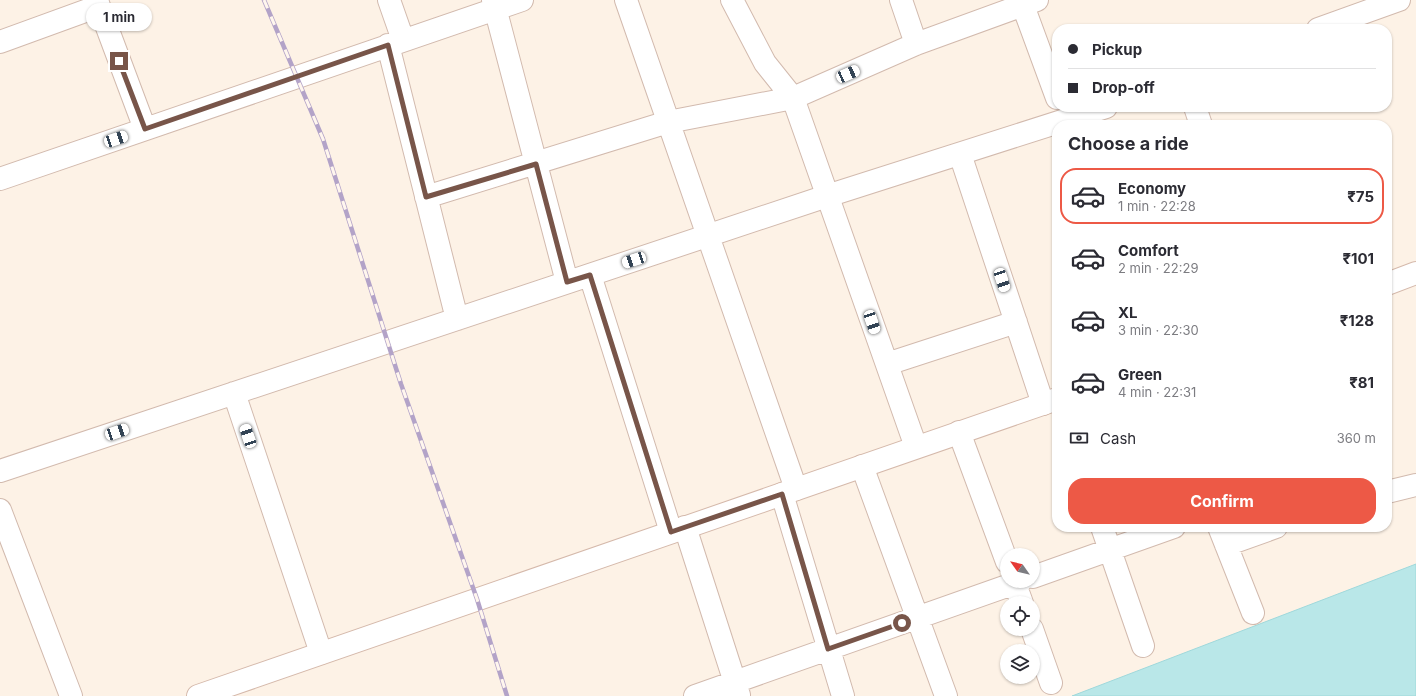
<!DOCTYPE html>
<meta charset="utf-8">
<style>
:root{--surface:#fff;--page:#f2f2f3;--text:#2b2b33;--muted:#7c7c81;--line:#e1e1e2;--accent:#ed5946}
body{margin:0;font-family:Inter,sans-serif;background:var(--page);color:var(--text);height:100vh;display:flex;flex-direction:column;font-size:15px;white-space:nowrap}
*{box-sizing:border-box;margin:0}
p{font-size:13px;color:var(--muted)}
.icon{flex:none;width:22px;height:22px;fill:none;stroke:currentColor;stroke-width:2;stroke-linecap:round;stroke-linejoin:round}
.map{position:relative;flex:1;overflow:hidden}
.side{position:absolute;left:1052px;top:120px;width:340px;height:412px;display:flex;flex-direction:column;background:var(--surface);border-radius:16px;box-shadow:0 1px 3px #0004}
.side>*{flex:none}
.hud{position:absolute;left:1052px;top:24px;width:340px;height:88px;border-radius:16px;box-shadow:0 1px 3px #0004;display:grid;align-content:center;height:88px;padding:0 16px;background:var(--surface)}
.needle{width:26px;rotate:304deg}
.controls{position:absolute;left:1000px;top:548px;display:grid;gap:8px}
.controls a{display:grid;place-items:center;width:40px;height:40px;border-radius:50%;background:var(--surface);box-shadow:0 1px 3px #0004;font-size:20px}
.end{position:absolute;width:18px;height:18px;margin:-9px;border:5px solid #785549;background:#fff;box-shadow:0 0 0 2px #fff}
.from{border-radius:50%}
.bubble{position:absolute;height:28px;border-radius:14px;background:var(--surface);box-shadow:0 1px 3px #0004;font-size:13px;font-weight:700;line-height:28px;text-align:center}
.car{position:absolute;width:12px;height:24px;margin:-12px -6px;border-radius:5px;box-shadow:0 0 3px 1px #0007;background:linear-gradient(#fff 24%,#345 0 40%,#fff 0 76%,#345 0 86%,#fff 0)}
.hud b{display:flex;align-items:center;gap:14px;height:38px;font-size:15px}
.hud b+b{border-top:1px solid var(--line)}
.hud i{width:10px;height:10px;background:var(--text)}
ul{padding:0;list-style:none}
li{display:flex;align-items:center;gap:12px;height:56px;margin:0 8px 6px;padding:0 8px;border:2px solid transparent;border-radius:16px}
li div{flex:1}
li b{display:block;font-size:15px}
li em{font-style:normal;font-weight:700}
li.on{border-color:var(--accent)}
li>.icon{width:36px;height:36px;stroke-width:1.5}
h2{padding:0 16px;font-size:18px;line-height:48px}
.pay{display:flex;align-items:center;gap:10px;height:44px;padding:0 16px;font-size:15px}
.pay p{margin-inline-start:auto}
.button{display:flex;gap:8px;margin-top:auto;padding:8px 16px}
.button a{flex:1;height:46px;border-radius:16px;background:var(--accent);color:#fff;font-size:16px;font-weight:700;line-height:46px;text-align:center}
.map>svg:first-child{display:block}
.water{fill:#b9e7e8;stroke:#9fd8db}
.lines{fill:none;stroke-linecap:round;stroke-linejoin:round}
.street-casing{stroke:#d2baae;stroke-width:24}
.secondary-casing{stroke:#d5b9ab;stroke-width:24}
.street{stroke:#fff;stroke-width:22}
.secondary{stroke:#fff;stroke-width:22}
.rail-casing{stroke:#b3a3c8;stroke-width:4.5}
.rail{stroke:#fff6ee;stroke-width:3;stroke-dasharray:9;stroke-linecap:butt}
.route{stroke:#785549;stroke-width:5}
</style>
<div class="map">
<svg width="1416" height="696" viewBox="0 0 1416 696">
<rect width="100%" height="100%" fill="#fdf2e6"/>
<!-- water -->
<path class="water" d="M1416 564V696H1072Z"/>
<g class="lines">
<!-- street casing -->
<g class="street-casing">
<path id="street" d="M389 0 403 40
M493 0 567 282
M626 0 796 489
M732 0 765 63 793 98 916 447
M901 0 916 44
M1021 0 1057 98
M99 6 145 129
M1318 29 1399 0
M0 42 99 6 97 0
M388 45 457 319
M1195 107 1201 125
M960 154 1043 404
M0 179 522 0
M426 197 668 122 793 98 916 44 1037 0
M590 275 671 532
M887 364 1016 322
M234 393 321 653
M959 432 1007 562
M862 466 946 696
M0 471 827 196 1106 107
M1387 492 1416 485
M782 494 843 696
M0 510 71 696
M685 527 739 695
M1102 527 1143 646
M1219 527 1253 613
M1226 545 1276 527
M1033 577 1174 527
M1014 581 1022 603
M1032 629 1051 683
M695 696 1021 581"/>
</g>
<!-- secondary casing -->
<g class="secondary-casing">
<path id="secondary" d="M1387 284 1416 273
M198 696 1057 399"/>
</g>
<!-- street -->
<use href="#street" class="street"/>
<!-- secondary -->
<use href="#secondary" class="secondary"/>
<!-- rail casing -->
<g class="rail-casing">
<path id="rail" d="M264 0 323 139 401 384 477 599 507 696"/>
</g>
<!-- rail -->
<use href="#rail" class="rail"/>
</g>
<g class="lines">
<!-- route -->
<path class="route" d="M119 61 145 129 388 45 426 197 536 164 567 282 590 275 671 532 782 494 828 649 902 623"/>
</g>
</svg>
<div class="controls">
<a><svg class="needle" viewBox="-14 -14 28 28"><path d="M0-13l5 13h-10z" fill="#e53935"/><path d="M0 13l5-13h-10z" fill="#7c7c81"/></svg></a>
<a><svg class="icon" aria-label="locate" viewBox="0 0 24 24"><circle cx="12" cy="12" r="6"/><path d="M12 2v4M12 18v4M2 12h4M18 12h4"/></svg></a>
<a><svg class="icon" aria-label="layers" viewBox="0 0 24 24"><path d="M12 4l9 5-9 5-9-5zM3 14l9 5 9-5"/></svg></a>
</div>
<i class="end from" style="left:902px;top:623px"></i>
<i class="end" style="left:119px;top:61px"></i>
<div class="bubble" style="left:86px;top:3px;width:66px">1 min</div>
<i class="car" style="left:848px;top:74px;rotate:66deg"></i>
<i class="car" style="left:116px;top:139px;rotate:71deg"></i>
<i class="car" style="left:634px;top:260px;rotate:252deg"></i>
<i class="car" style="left:1002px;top:280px;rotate:162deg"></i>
<i class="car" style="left:872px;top:322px;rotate:161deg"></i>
<i class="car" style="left:117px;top:432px;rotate:71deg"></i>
<i class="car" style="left:248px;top:436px;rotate:341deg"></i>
<div class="hud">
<b><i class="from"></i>Pickup</b>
<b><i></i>Drop-off</b>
</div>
<section class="side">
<h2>Choose a ride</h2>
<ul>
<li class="on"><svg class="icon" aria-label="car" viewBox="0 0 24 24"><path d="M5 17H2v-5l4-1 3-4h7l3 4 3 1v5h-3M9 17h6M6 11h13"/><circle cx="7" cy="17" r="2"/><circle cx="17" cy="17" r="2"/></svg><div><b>Economy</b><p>1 min · 22:28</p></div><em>₹75</em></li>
<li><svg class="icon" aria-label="car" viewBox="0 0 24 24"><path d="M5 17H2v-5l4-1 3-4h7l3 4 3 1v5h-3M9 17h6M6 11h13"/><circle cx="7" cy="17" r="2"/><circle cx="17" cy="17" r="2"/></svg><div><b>Comfort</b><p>2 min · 22:29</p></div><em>₹101</em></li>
<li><svg class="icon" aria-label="car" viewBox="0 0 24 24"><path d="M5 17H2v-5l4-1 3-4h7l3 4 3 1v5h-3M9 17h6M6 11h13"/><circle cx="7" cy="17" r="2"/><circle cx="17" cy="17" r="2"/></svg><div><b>XL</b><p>3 min · 22:30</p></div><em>₹128</em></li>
<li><svg class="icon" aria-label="car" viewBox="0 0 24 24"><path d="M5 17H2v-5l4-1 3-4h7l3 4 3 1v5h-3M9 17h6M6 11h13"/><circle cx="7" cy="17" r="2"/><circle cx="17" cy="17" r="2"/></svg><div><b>Green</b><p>4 min · 22:31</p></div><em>₹81</em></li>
</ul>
<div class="pay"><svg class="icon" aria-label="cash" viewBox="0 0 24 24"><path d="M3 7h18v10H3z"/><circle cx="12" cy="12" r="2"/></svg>Cash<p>360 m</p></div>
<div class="button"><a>Confirm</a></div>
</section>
</div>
